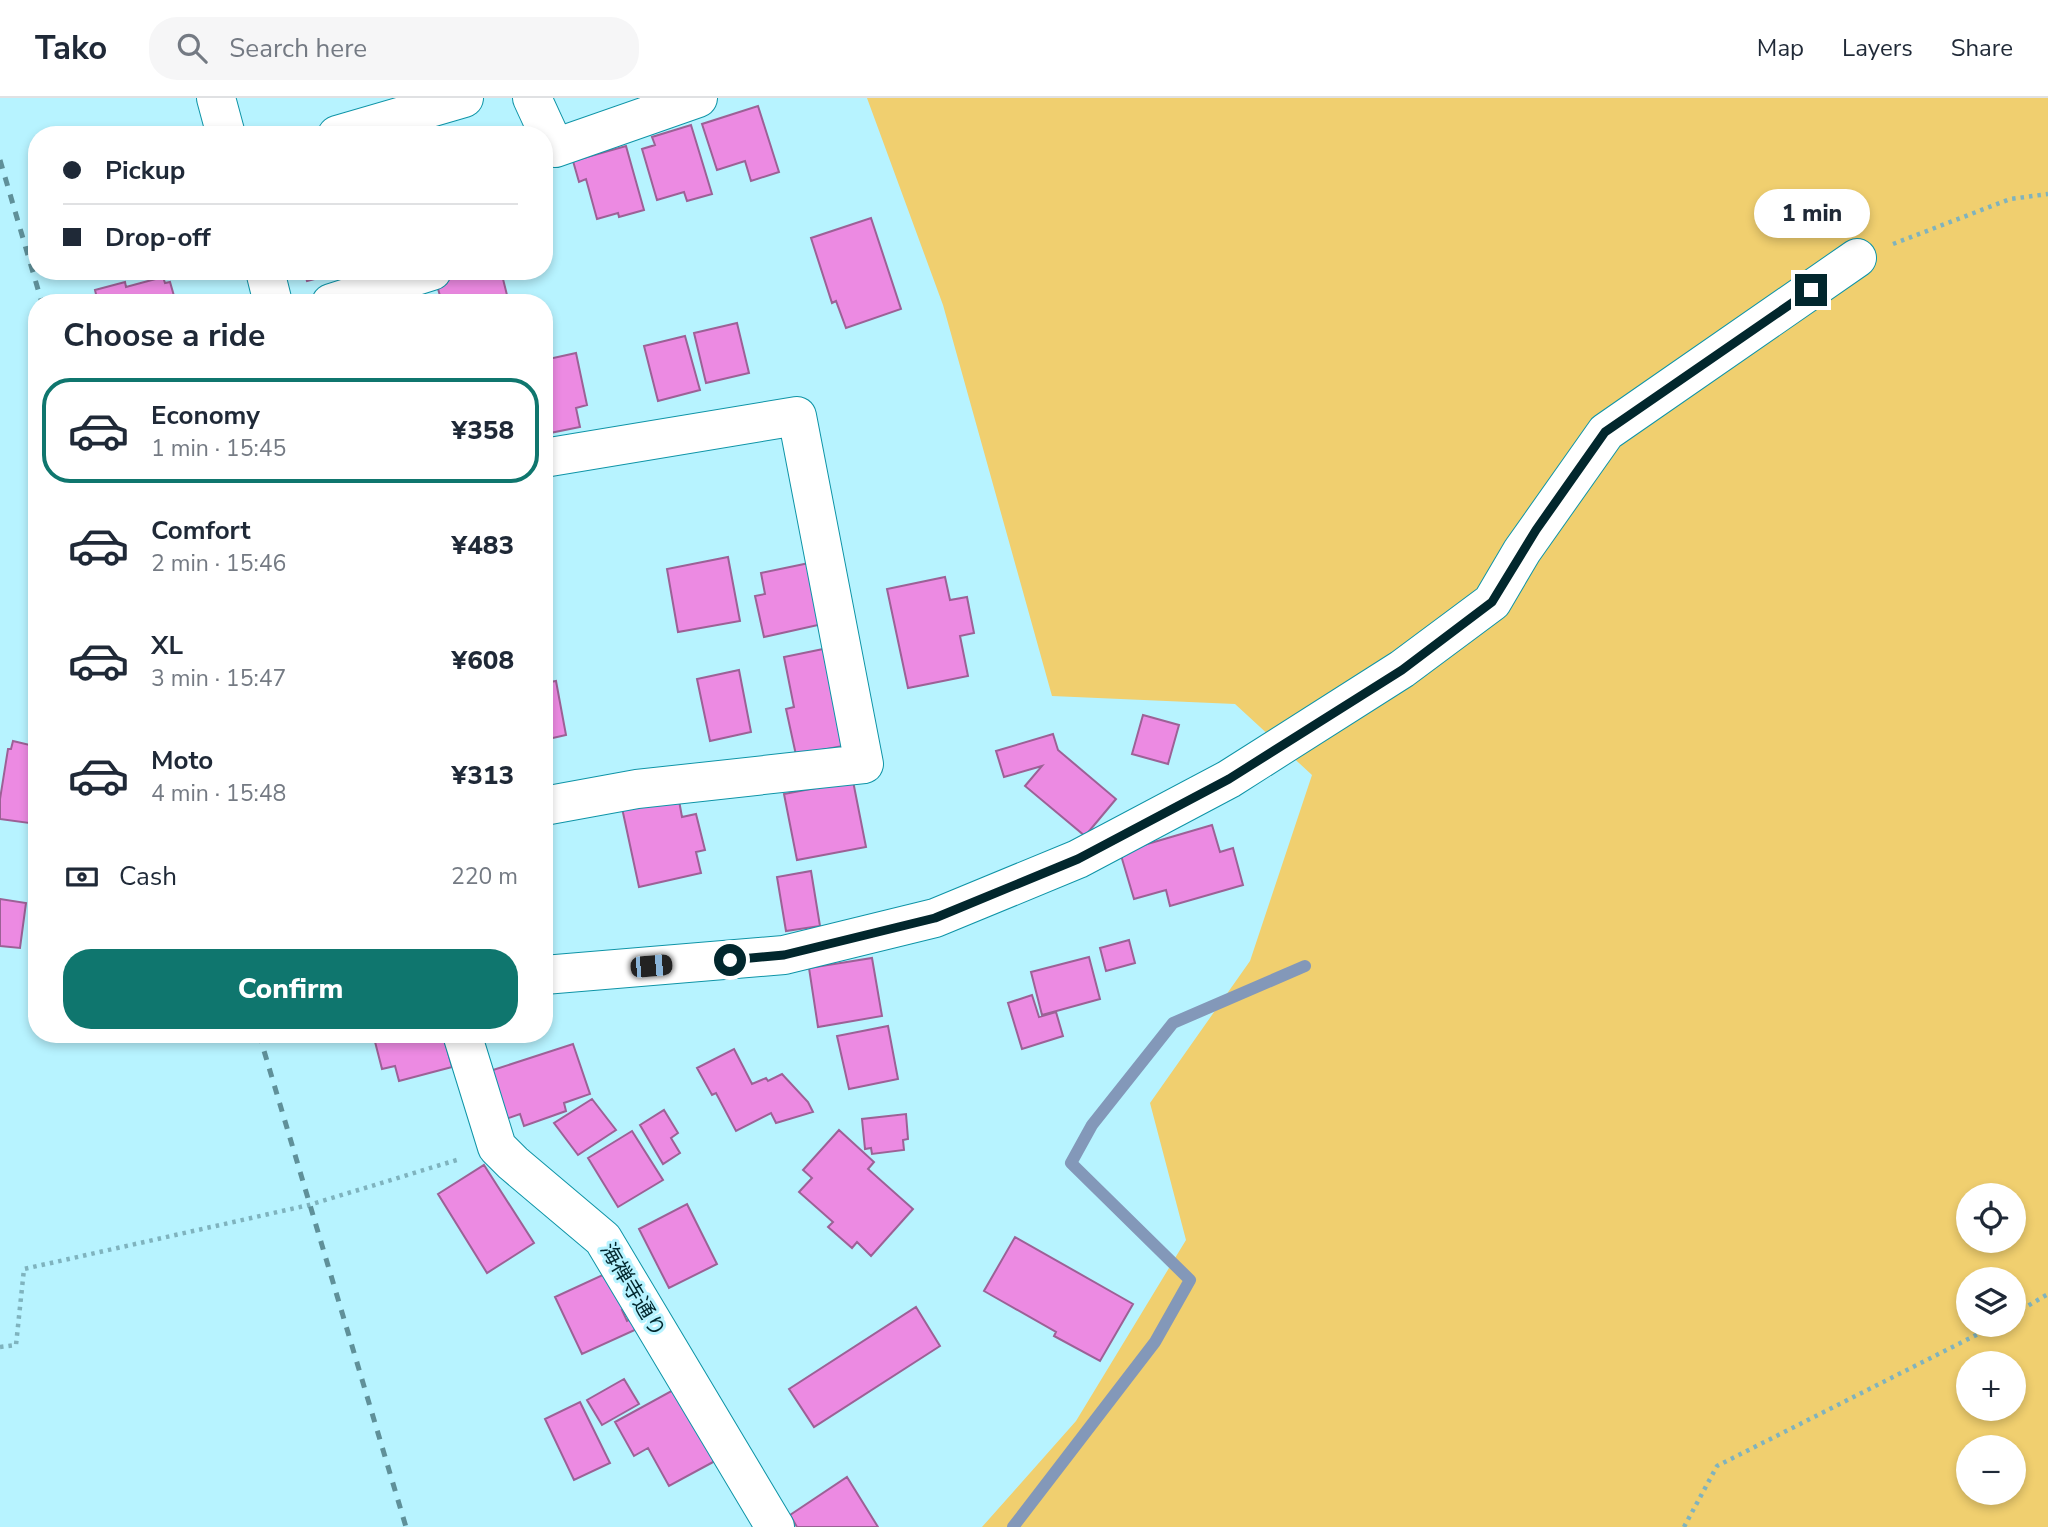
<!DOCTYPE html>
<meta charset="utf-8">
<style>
:root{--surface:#fff;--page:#f6f6f7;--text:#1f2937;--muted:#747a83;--line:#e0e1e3;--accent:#0f766e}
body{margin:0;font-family:"Nunito Sans","Noto Sans JP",sans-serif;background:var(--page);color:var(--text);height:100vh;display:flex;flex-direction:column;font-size:26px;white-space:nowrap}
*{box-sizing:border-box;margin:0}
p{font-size:23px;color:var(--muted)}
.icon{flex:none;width:38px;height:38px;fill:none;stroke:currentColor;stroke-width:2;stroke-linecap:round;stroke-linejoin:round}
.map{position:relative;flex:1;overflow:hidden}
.details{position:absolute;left:28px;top:196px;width:525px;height:749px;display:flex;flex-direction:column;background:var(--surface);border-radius:28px;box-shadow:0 4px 10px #0003}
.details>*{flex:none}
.hud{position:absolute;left:28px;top:28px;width:525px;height:154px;border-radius:28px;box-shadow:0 4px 10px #0003;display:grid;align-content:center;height:154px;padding:0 35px;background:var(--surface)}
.controls{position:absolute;left:1956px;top:1085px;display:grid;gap:14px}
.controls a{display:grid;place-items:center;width:70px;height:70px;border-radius:50%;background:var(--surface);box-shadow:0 4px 10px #0003;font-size:35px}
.end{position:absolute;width:32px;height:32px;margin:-16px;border:9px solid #02272d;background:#fff;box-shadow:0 0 0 4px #fff}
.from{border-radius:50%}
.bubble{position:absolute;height:49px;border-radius:24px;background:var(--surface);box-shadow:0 4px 10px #0003;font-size:23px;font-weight:800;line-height:49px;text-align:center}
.car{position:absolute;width:21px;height:42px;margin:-21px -10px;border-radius:9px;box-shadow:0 0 5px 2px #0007;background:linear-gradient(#222 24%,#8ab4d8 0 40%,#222 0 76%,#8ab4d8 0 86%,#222 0)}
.hud b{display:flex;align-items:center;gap:24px;height:66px;font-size:26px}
.hud b+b{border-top:2px solid var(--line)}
.hud i{width:18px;height:18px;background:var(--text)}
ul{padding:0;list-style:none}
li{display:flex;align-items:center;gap:21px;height:105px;margin:0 14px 10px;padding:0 21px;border:4px solid transparent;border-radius:28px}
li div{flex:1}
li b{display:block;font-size:26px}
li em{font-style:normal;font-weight:800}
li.on{border-color:var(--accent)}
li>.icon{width:63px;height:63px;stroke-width:1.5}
h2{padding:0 35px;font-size:32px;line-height:84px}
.pay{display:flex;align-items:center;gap:18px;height:77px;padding:0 35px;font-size:26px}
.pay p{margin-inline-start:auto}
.cta{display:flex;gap:14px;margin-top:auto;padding:14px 35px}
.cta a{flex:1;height:80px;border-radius:28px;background:var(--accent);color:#fff;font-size:28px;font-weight:800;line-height:80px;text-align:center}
header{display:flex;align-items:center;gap:42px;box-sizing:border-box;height:98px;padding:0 35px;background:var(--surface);border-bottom:2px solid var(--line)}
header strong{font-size:33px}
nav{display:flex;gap:38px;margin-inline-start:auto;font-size:24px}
.search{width:490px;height:63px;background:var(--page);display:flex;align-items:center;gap:18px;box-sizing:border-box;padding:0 24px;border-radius:28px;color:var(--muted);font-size:26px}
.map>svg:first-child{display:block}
.green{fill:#f0cf6f;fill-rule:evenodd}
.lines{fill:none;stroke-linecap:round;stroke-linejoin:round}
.stream{stroke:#8398b9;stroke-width:12}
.building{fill:#ec8ae2;stroke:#9c6196;stroke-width:2}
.minor-casing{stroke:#0e94a7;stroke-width:40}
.path{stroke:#7fb3be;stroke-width:4.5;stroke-dasharray:3.5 5;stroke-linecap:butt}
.minor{stroke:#fff;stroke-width:38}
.rail{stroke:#5f9099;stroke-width:5;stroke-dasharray:9 9;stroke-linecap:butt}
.route{stroke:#02272d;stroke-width:9}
.labels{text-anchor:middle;stroke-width:6;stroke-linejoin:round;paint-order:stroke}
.street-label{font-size:21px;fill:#02272d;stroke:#b7f3ff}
</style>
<header>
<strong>Tako</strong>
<div class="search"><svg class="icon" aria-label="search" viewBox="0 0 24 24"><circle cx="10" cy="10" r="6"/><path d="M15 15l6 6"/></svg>Search here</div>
<nav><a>Map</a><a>Layers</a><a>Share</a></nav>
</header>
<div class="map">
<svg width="2048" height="1429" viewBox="0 0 2048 1429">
<rect width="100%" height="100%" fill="#b7f3ff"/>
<!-- green -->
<path class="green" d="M867 0H2048V1429H982L1076 1323 1186 1142 1150 1005 1250 863 1312 677 1235 606 1052 598 943 207ZM1969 1097H2014V1143H1969ZM1969 1181H2014V1227H1969ZM1969 1265H2014V1311H1969ZM1969 1349H2014V1395H1969Z"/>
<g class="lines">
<!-- stream -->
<path class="stream" d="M1013 1429 1155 1244 1190 1182 1071 1065 1092 1027 1173 925 1305 868"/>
</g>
<!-- building -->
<path class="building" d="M758 8 779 74 751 83 745 63 717 72 702 26Z
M691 27 712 96 687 103 684 94 657 102 642 51 655 47 652 39Z
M626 48 644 112 619 119 618 115 597 121 586 81 579 84 573 63Z
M871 120 901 211 846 230 836 203 832 205 811 140Z
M304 173H345L307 183Z
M458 173H501L509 205H442L435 180Z
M163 179 165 185 170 184 176 205H98L95 192 125 184 126 189Z
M737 225 749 275 706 285 694 235Z
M685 238 700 292 658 303 644 248Z
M576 255 587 307 576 310 580 329 550 335 544 307V262Z
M728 459 740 523 678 534 667 471Z
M814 464 827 525 764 539 755 498 765 496 761 475Z
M945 479 950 502 967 499 974 535 960 538 968 578 908 590 887 491Z
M833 549 853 646 796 657 786 611 794 609 784 559Z
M739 572 751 634 710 643 697 581Z
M556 583 566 637 544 642V585Z
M1143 617 1179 627 1168 666 1132 656Z
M1053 636 1058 652 1116 701 1085 738 1025 688 1042 668 1004 679 996 653Z
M13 643 34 648V653L37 654V680L29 725 0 721V701L8 651H11Z
M853 683 866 749 797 762 784 696Z
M678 697 682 719 696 716 705 752 696 754 701 775 639 789 622 710Z
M1212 727 1220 754 1233 750 1243 787 1170 808 1166 792 1134 801 1120 754Z
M811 773 820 828 786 833 777 779Z
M0 801 26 805 20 850 0 848Z
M1129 842 1135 865 1106 873 1100 850Z
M1089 859 1100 901 1042 917 1031 874Z
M872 860 882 918 818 929 809 870Z
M1032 897 1039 919 1056 914 1063 938 1022 951 1008 905Z
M888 928 898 981 849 991 837 938Z
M373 936H443L452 969 399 983 395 968 382 971Z
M573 946 590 996 564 1005 566 1013 524 1028 520 1016 506 1021 490 973Z
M734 951 752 986 766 980 768 983 782 976 808 1004 813 1014 776 1025 771 1015 736 1033 716 995 712 997 697 970Z
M592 1001 616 1032 578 1057 554 1025Z
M664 1012 678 1035 671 1040 680 1055 663 1066 640 1027Z
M906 1016 908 1041 903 1042 904 1052 872 1056 871 1050 865 1051 862 1021Z
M839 1032 874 1064 868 1071 913 1111 871 1158 857 1144 852 1150 828 1129 833 1124 799 1094 812 1080 803 1072Z
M632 1033 663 1082 618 1109 588 1060Z
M484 1067 534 1145 487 1175 438 1096Z
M687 1106 717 1166 669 1190 639 1131Z
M1015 1139 1133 1206 1100 1263 1054 1238 1056 1234 984 1193Z
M618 1170 635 1206 622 1212 627 1223 633 1220 637 1231 582 1256 555 1199Z
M916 1209 940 1248 814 1329 789 1291Z
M624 1281 639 1306 602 1327 587 1302Z
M675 1291 715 1363 669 1388 648 1350 634 1358 615 1324Z
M580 1304 610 1365 574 1382 545 1321Z
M847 1379 878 1429H797L790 1417Z"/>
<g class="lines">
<!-- minor casing -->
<g class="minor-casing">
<path id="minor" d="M216 0 226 37
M532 0 555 50 698 0
M337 37 464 0
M265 173 273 205
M331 205 432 173
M544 360 797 318 864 666 637 691 544 708
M544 877 784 857 935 820 1078 761 1229 681 1402 571 1492 504 1522 453 1606 334 1857 160
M462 936 497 1049 513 1065 603 1141 775 1429"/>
</g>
<!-- path -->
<path class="path" d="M1893 146 2010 101 2048 96
M2014 1216 2048 1196
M0 1249 16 1247 24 1171 309 1107 460 1061
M1684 1429 1717 1368 1996 1227"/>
<!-- minor -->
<use href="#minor" class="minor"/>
<!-- rail -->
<path class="rail" d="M0 62 42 205
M259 936 406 1429"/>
</g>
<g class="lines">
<!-- route -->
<path class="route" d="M730 862 784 857 935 820 1078 761 1229 681 1402 572 1492 504 1536 432 1605 334 1811 192"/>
</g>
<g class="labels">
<!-- street labels -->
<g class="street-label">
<text transform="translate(633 1192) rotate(59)" y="7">海禅寺通り</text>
</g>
</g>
</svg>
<div class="controls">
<a><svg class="icon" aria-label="locate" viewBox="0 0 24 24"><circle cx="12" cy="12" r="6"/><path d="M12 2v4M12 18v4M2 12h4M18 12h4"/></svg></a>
<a><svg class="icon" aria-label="layers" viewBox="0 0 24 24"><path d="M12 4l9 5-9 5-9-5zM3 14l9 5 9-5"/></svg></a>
<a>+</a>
<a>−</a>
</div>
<i class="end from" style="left:730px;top:862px"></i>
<i class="end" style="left:1811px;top:192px"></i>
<div class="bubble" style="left:1754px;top:91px;width:116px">1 min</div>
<i class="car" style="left:651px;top:868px;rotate:85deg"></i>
<div class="hud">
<b><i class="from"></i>Pickup</b>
<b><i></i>Drop-off</b>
</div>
<section class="details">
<h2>Choose a ride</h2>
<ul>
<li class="on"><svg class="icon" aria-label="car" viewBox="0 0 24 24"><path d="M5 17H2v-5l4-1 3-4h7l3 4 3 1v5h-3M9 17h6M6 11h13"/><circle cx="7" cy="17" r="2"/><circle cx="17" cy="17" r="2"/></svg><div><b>Economy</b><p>1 min · 15:45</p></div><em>¥358</em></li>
<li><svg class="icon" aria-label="car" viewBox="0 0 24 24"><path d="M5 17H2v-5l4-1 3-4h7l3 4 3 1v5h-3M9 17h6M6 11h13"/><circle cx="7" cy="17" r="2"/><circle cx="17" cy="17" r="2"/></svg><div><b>Comfort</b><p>2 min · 15:46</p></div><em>¥483</em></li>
<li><svg class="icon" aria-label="car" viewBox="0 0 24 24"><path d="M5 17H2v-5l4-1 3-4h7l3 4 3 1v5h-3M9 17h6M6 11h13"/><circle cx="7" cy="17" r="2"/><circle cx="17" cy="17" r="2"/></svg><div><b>XL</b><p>3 min · 15:47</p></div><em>¥608</em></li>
<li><svg class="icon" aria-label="car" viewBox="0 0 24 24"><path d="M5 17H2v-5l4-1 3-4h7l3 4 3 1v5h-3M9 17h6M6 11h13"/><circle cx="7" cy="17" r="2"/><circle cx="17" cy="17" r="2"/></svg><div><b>Moto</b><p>4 min · 15:48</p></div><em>¥313</em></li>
</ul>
<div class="pay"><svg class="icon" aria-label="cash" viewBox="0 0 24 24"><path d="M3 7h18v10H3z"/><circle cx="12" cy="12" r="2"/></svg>Cash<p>220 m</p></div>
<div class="cta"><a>Confirm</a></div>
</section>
</div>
